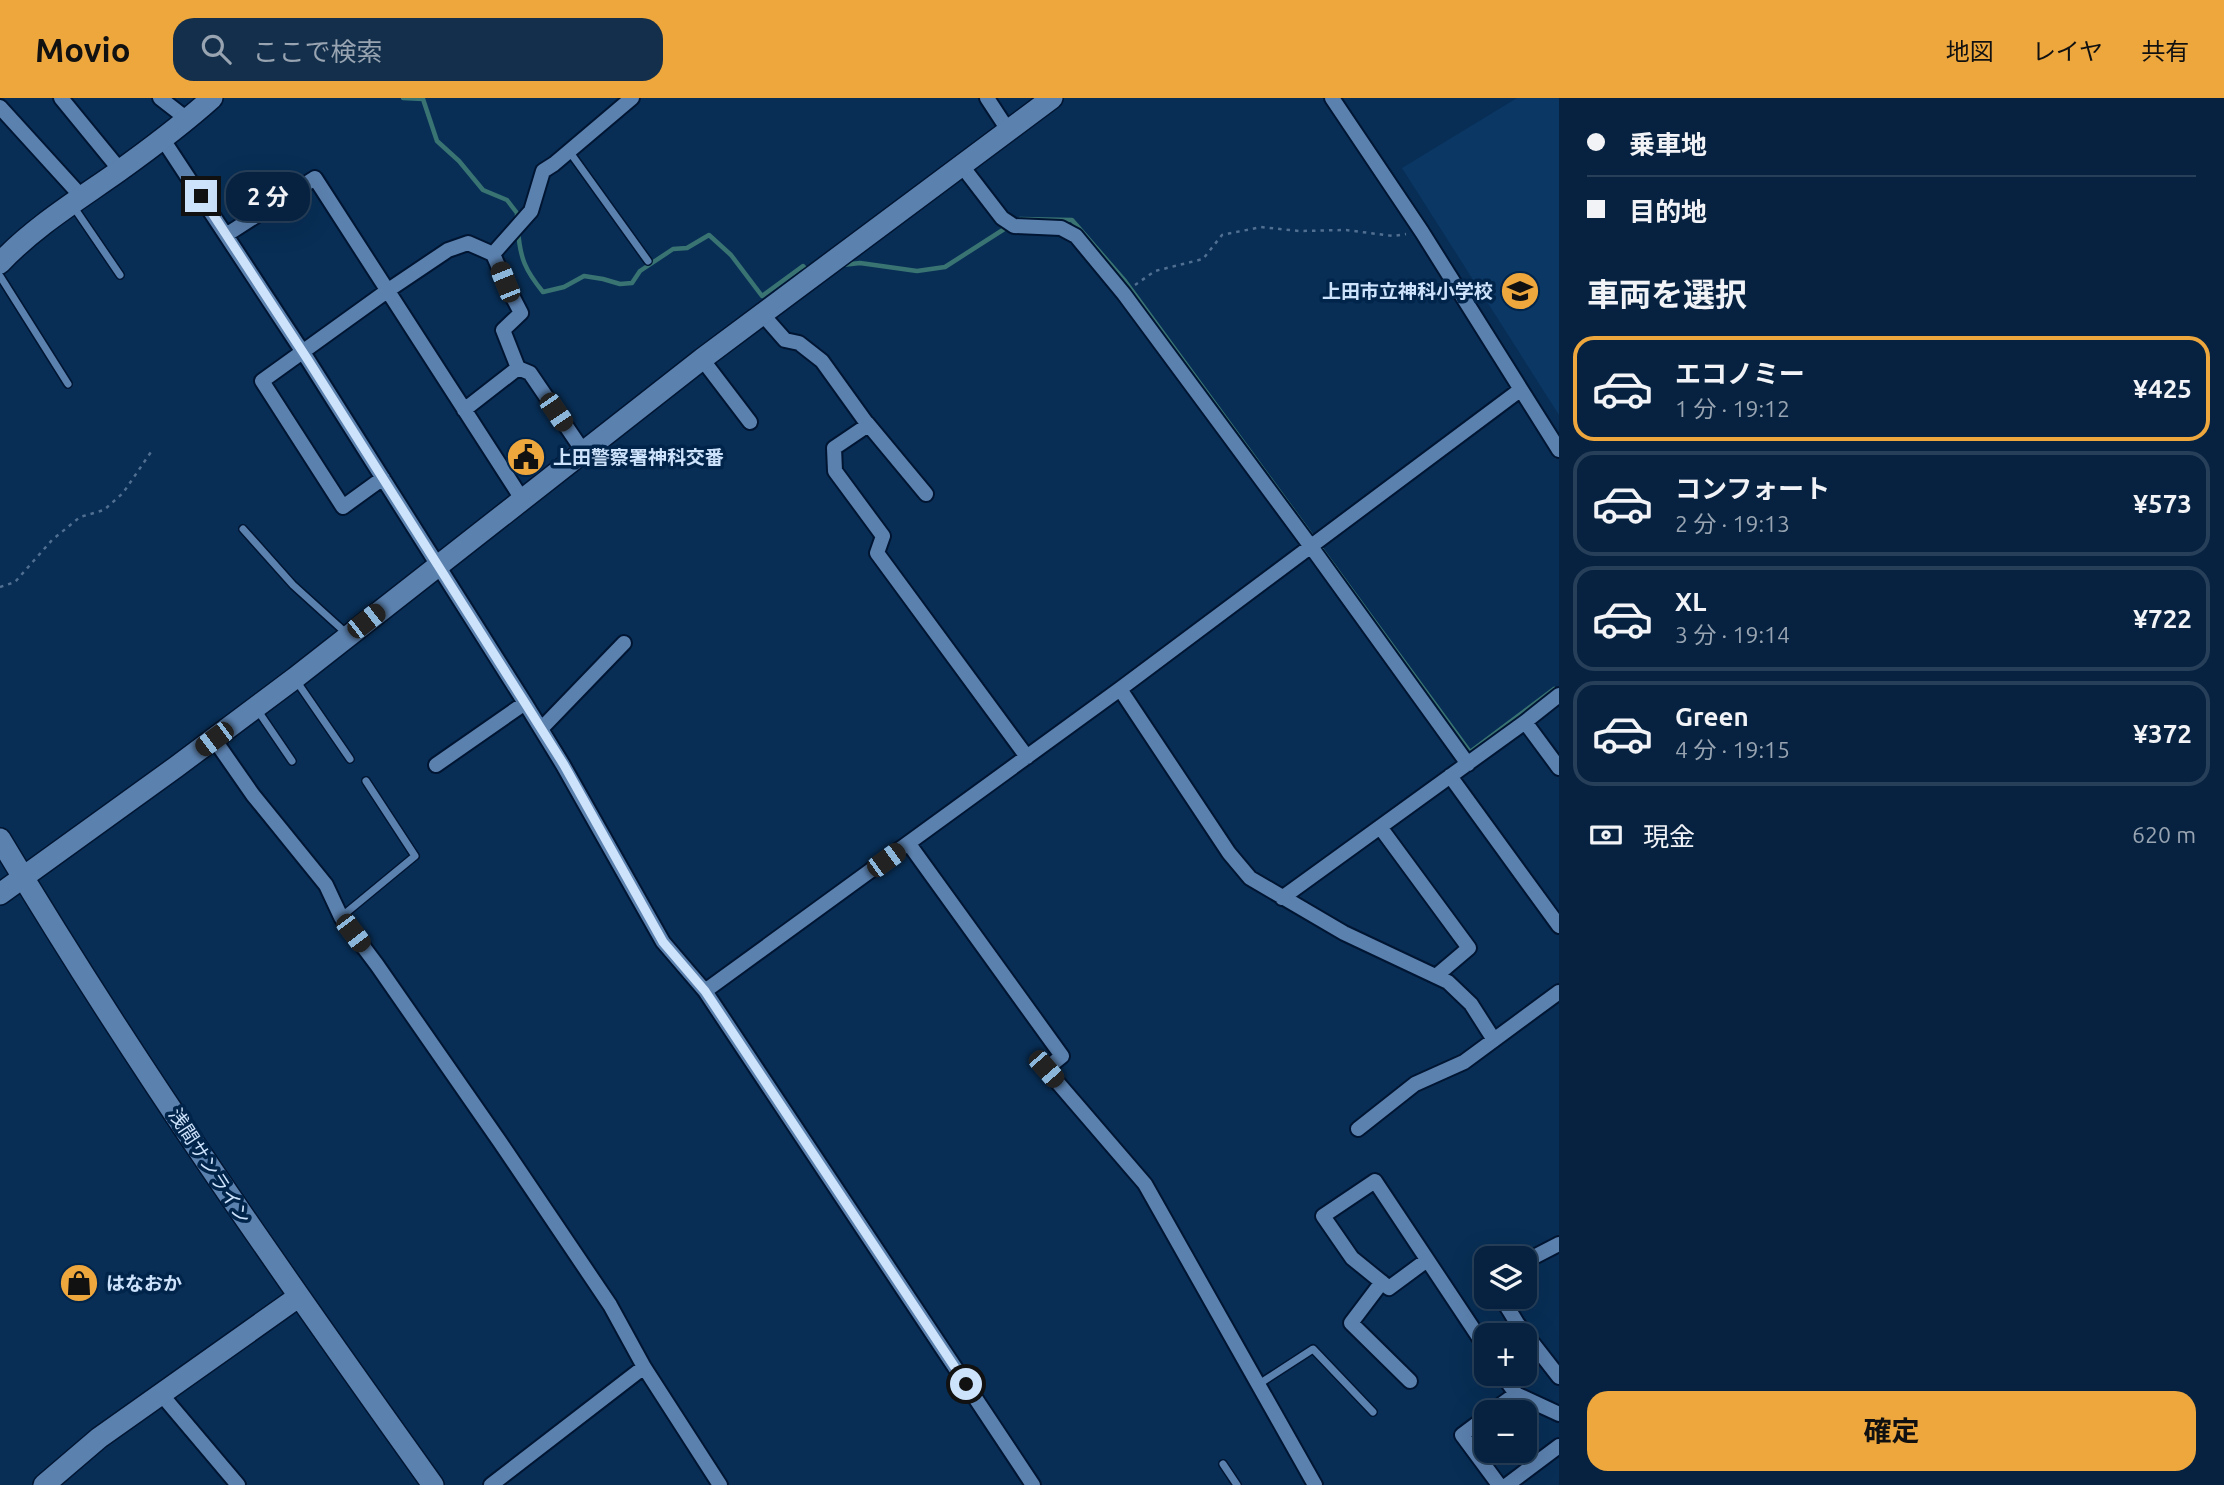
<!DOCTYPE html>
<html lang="ja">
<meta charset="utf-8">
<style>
:root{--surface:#062240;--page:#142f4b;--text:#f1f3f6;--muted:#98a4b1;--line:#273f59;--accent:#eea73d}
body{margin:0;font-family:Ubuntu,"Noto Sans JP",sans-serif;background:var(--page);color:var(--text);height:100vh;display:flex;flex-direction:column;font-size:26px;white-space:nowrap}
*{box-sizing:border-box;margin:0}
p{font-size:23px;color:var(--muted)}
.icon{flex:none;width:38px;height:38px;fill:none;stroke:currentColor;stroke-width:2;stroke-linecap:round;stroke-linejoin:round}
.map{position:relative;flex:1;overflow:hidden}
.side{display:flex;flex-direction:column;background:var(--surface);width:665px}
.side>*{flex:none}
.guide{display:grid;align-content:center;height:154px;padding:0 28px;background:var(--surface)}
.fabs{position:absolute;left:1474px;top:1148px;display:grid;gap:14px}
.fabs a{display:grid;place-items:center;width:63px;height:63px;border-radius:14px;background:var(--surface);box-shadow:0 7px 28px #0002,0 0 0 2px var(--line);font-size:35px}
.end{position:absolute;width:32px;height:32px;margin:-16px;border:9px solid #cde2fb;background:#111;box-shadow:0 0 0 4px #111}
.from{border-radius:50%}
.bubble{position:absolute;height:49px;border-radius:21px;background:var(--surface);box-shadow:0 7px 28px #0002,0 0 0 2px var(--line);font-size:23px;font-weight:700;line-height:49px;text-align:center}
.car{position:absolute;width:21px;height:42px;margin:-21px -10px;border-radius:9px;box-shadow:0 0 5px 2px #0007;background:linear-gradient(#222 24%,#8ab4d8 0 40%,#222 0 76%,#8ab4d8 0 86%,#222 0)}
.guide b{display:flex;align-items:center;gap:24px;height:66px;font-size:26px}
.guide b+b{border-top:2px solid var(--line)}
.guide i{width:18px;height:18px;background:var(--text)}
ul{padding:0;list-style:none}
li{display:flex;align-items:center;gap:21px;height:105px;margin:0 14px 10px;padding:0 14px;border:4px solid var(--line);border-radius:21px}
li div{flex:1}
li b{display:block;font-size:26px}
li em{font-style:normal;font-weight:700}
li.selected{border-color:var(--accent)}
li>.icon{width:63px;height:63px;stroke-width:1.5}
h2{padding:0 28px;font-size:32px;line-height:84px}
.pay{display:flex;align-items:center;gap:18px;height:77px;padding:0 28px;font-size:26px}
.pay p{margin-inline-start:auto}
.button{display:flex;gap:14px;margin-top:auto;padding:14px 28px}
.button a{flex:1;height:80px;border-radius:21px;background:var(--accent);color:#111;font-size:28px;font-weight:700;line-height:80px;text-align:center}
header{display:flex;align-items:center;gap:42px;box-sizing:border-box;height:98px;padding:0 35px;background:var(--accent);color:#111}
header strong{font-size:33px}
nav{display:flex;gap:38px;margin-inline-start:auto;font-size:24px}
.search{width:490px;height:63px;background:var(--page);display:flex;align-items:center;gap:18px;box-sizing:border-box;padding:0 24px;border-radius:21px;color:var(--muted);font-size:26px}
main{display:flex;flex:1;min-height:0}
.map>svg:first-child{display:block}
.built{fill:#0b3765}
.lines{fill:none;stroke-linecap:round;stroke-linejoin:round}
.stream{stroke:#397473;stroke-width:4.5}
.lane-casing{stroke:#001532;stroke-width:10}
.street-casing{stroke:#001532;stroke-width:18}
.secondary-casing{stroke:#001532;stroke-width:24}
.path{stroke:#506f91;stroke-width:2.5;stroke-dasharray:3.5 5;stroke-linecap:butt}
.lane{stroke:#5b81ae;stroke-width:7}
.street{stroke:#5b81ae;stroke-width:14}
.secondary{stroke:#5b81ae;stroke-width:21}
.route{stroke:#cde2fb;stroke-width:9}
.labels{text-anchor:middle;stroke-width:7;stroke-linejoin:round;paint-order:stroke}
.poi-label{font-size:19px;font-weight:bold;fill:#cde2fb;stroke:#00244a;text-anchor:start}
.street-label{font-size:19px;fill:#cde2fb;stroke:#00244a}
</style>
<header>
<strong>Movio</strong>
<div class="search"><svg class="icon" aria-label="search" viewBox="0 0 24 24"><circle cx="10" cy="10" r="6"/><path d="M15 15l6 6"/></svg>ここで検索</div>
<nav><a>地図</a><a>レイヤ</a><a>共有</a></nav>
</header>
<main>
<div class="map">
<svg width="1559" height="1387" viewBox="0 0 1559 1387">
<rect width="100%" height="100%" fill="#082e55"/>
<!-- built -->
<path class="built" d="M1517 0H1559V317L1402 70Z"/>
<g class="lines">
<!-- stream -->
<path class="stream" d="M403 0 423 1 437 43 459 63 483 92 507 102 517 115V123
M1016 123 1020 121 1072 122 1125 183 1470 654 1554 591
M518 132C520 160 525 172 543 194L564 189 584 178 603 181 620 186 632 185 640 173 673 151 687 150 709 137 731 157 762 198 803 168 809 175
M842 167 860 165 917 173 945 169 1009 128"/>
<!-- lane casing -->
<g class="lane-casing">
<path id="lane" d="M569 53 648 163
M73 108 120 177
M0 178 68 286
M243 431 293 487 346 535
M295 581 350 661
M256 610 292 663
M341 819 415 758 366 683
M1259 1286 1313 1251 1373 1314
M1223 1366 1237 1387"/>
</g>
<!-- street casing -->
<g class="street-casing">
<path id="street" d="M61 0 120 72
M160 0 187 21
M987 0 1008 32
M1332 0 1422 134 1559 352
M0 9 81 98
M162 40 308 262 525 605 563 667 663 844 705 893 1033 1387
M962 68 1002 120 1014 128 1061 130 1076 138 1124 196 1312 450 1468 666
M226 137 315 80 522 401
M493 156 531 113 543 73 554 66 632 0
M762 216 785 242 799 245 822 263 868 327 834 350 835 373 883 438 877 455 1027 659
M702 261 750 324
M518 270 530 275 583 353
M867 325 926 396
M383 380 343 409 262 283 387 193 448 152 468 145 493 156 505 184 521 215 503 232 518 270 464 312
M1120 591 1229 755 1250 780 1344 835 1448 884 1471 906 1494 942
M1525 624 1559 670
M541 631 624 545
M214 641 253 697 326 787 341 819 377 867 500 1044 610 1207 644 1269 720 1387
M436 667 525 605
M1450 678 1559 828
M1380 729 1469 850 1436 878
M909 746 1062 958 1046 971 1145 1086 1315 1387
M1282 800 1525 624 1559 597
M705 893 1120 591 1520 292
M1358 1031 1415 986 1464 964 1559 894
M1427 1162 1389 1190 1352 1160 1323 1118 1375 1083 1486 1250
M1524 1164 1559 1146
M1382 1184 1351 1225 1410 1283
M1501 1199 1517 1225 1559 1279
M1502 1276 1516 1296 1559 1316
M161 1296 238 1387
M1491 1314 1516 1296
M1486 1319 1462 1337 1499 1387
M491 1387 644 1269
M1507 1387 1559 1348"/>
</g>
<!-- secondary casing -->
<g class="secondary-casing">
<path id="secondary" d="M0 165C35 128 78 102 119 73 151 50 183 26 212 0
M0 741C133 964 282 1176 433 1387
M0 796 176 669 295 580 702 261 1052 0
M44 1387 99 1340 298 1199"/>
</g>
<!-- path -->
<path class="path" d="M1135 187 1155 173 1203 161 1222 137 1261 129 1299 133 1346 132 1393 138 1406 136
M0 489 15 484 52 442 80 419 104 412 123 395 151 354"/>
<!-- lane -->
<use href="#lane" class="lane"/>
<!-- street -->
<use href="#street" class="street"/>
<!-- secondary -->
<use href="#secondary" class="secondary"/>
</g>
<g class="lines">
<!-- route -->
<path class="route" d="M201 98 308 262 525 605 564 667 663 844 705 893 966 1286"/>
</g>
<!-- icons -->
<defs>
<g id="school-disc" transform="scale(2.0125)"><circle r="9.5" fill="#eea73d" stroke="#00244a"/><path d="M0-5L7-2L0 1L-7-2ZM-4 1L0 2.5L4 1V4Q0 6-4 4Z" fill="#111"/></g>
<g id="civic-disc" transform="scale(2.0125)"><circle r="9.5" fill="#eea73d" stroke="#00244a"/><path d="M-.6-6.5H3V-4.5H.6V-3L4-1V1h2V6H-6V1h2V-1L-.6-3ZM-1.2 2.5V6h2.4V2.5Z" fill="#111"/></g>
<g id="shop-disc" transform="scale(2.0125)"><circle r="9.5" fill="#eea73d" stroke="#00244a"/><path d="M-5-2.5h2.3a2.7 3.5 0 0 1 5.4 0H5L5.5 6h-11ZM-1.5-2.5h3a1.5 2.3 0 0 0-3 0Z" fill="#111"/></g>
</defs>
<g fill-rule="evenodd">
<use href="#school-disc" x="1520" y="193"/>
<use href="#civic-disc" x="526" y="359"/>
<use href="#shop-disc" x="79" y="1185"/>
</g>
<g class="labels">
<!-- poi labels -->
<g class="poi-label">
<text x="1493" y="200" text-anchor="end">上田市立神科小学校</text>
<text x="553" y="366">上田警察署神科交番</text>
<text x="106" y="1192">はなおか</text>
</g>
<!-- street labels -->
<g class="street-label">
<text transform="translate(210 1068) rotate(57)" y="7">浅間サンライン</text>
</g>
</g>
</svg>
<div class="fabs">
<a><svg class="icon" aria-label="layers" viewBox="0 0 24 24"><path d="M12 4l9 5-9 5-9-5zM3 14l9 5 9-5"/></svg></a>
<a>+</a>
<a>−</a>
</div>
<i class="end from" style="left:966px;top:1286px"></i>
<i class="end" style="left:201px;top:98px"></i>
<div class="bubble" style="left:226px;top:74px;width:84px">2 分</div>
<i class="car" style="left:505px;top:184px;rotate:338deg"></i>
<i class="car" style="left:556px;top:314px;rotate:146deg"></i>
<i class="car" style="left:366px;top:523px;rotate:52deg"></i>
<i class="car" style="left:214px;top:641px;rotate:233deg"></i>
<i class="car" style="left:886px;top:762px;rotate:54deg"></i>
<i class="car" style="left:353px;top:835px;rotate:143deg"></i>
<i class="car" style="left:1046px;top:971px;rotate:139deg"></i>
</div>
<section class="side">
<div class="guide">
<b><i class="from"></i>乗車地</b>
<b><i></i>目的地</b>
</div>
<h2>車両を選択</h2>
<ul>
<li class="selected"><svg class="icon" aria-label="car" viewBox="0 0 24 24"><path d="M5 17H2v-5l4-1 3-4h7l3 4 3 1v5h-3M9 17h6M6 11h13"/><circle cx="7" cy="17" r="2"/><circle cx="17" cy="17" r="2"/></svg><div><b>エコノミー</b><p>1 分 · 19:12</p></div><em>¥425</em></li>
<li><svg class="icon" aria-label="car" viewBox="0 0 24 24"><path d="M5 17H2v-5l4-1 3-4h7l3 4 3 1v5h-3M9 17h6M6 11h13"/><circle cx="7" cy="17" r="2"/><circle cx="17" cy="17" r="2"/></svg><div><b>コンフォート</b><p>2 分 · 19:13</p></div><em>¥573</em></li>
<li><svg class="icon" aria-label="car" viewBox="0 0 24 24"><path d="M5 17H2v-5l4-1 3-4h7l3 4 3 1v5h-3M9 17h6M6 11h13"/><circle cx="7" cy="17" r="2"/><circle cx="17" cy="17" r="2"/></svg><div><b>XL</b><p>3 分 · 19:14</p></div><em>¥722</em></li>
<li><svg class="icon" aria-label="car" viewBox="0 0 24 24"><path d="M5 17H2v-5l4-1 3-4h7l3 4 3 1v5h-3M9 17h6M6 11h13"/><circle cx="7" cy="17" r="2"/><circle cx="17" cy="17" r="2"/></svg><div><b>Green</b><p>4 分 · 19:15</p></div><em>¥372</em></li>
</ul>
<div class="pay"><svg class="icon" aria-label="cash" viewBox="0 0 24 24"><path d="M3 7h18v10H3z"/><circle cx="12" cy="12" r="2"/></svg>現金<p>620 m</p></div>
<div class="button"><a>確定</a></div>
</section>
</main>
